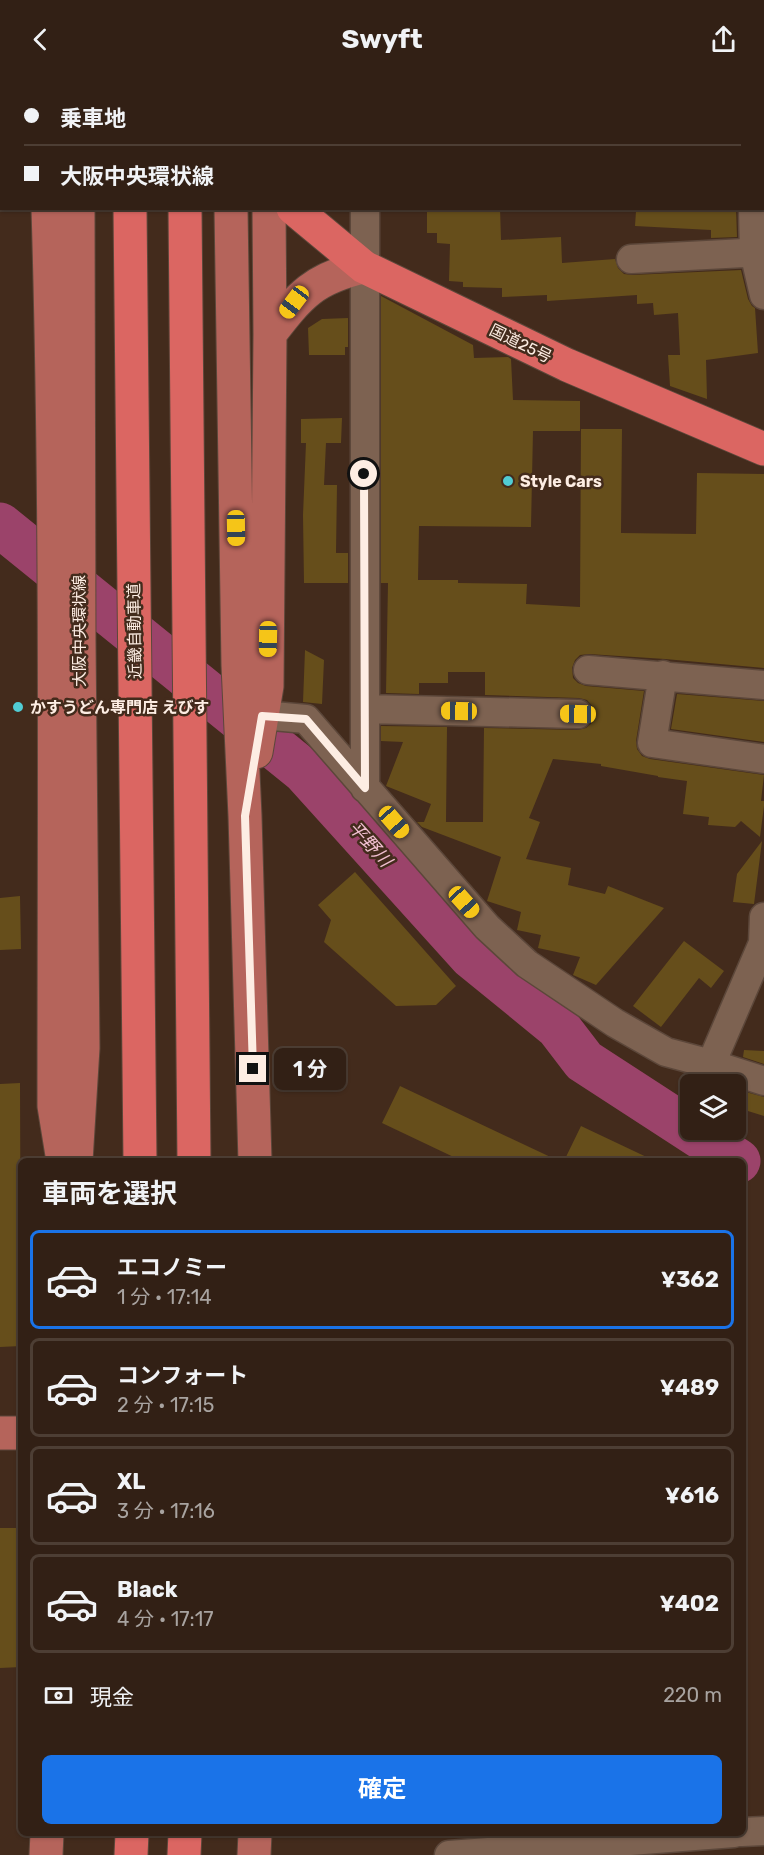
<!DOCTYPE html>
<html lang="ja">
<meta charset="utf-8">
<style>
:root{--surface:#322015;--page:#3d2d22;--text:#f1f3f6;--muted:#a8a3a0;--line:#4d3e34;--accent:#1a73e8}
body{margin:0;font-family:Rubik,"Noto Sans JP",sans-serif;background:var(--page);color:var(--text);height:100vh;display:flex;flex-direction:column;font-size:22px;white-space:nowrap}
*{box-sizing:border-box;margin:0}
p{font-size:20px;color:var(--muted)}
.icon{flex:none;width:33px;height:33px;fill:none;stroke:currentColor;stroke-width:2;stroke-linecap:round;stroke-linejoin:round}
.map{position:relative;flex:1;overflow:hidden}
.drawer{position:absolute;left:18px;top:1080px;width:728px;height:678px;display:flex;flex-direction:column;background:var(--surface);border-radius:9px;box-shadow:0 2px 4px #0004,0 0 0 2px var(--line)}
.drawer>*{flex:none}
.top-card{position:absolute;left:0px;top:0px;width:765px;height:132px;box-shadow:0 2px 4px #0004,0 0 0 2px var(--line);display:grid;align-content:center;height:132px;padding:0 24px;background:var(--surface)}
.buttons{position:absolute;left:680px;top:996px;display:grid;gap:12px}
.buttons a{display:grid;place-items:center;width:66px;height:66px;border-radius:9px;background:var(--surface);box-shadow:0 2px 4px #0004,0 0 0 2px var(--line);font-size:30px}
.end{position:absolute;width:27px;height:27px;margin:-14px;border:8px solid #fdede3;background:#111;box-shadow:0 0 0 3px #111}
.from{border-radius:50%}
.bubble{position:absolute;height:42px;border-radius:9px;background:var(--surface);box-shadow:0 2px 4px #0004,0 0 0 2px var(--line);font-size:20px;font-weight:700;line-height:42px;text-align:center}
.car{position:absolute;width:18px;height:36px;margin:-18px -9px;border-radius:8px;box-shadow:0 0 4px 2px #0007;background:linear-gradient(#f5c518 24%,#345 0 40%,#f5c518 0 76%,#345 0 86%,#f5c518 0)}
.top-card b{display:flex;align-items:center;gap:21px;height:57px;font-size:22px}
.top-card b+b{border-top:2px solid var(--line)}
.top-card i{width:15px;height:15px;background:var(--text)}
ul{padding:0;list-style:none}
li{display:flex;align-items:center;gap:18px;height:99px;margin:0 12px 9px;padding:0 12px;border:3px solid var(--line);border-radius:9px}
li div{flex:1}
li b{display:block;font-size:22px}
li em{font-style:normal;font-weight:700}
li.on{border-color:var(--accent)}
li>.icon{width:54px;height:54px;stroke-width:1.5}
h2{padding:0 24px;font-size:27px;line-height:72px}
.pay{display:flex;align-items:center;gap:15px;height:66px;padding:0 24px;font-size:22px}
.pay p{margin-inline-start:auto}
.primary-button{display:flex;gap:12px;margin-top:auto;padding:12px 24px}
.primary-button a{flex:1;height:69px;border-radius:9px;background:var(--accent);color:#fff;font-size:24px;font-weight:700;line-height:69px;text-align:center}
header{display:flex;justify-content:space-between;align-items:center;height:78px;padding:0 24px;background:var(--surface);font-size:27px;font-weight:700}
.map>svg:first-child{display:block}
.lines{fill:none;stroke-linecap:round;stroke-linejoin:round}
.river{stroke:#9b436a;stroke-width:45}
.building{fill:#664e1b}
.minor-casing{stroke:#5c473a;stroke-width:31}
.major-casing{stroke:#5c473a;stroke-width:35}
.highway-casing{stroke:#5c473a;stroke-width:35}
.minor{stroke:#7d6251;stroke-width:28}
.major{stroke:#b5645b;stroke-width:33}
.highway{stroke:#db6662;stroke-width:33}
.route{stroke:#fdede3;stroke-width:8}
.poi-dot{fill:#51ccd4;stroke:#432b1c;stroke-width:2}
.labels{text-anchor:middle;stroke-width:5;stroke-linejoin:round;paint-order:stroke}
.street-label{font-size:16px;fill:#fdede3;stroke:#432b1c}
.poi-label{font-size:16px;font-weight:bold;fill:#fdede3;stroke:#432b1c;text-anchor:start}
.water-label{font-size:18px;font-style:italic;fill:#f2c0d2;stroke:#432b1c}
</style>
<header><svg class="icon" aria-label="back" viewBox="0 0 24 24"><path d="M15 5l-7 7 7 7"/></svg>Swyft<svg class="icon" aria-label="share" viewBox="0 0 24 24"><path d="M12 15V3M7 8l5-5 5 5M5 13v7h14v-7"/></svg></header>
<div class="map">
<svg width="764" height="1777" viewBox="0 0 764 1777">
<rect width="100%" height="100%" fill="#432b1c"/>
<g class="lines">
<!-- river -->
<path class="river" d="M0 447 304 693 471 878 558 949 584 983 738 1083"/>
</g>
<!-- building -->
<path class="building" d="M427 130H500L501 162 561 159 562 185 615 181 618 190 624 196 632 197 741 192 748 221 752 228 755 230 758 275 706 282 707 321 670 308 668 277H680L678 235 654 237 653 225 637 226V217L547 223V217L502 219V210L463 209V204L449 203 450 166 437 165V155H427Z
M697 130H736L737 159 711 160V152L635 148 636 133Z
M381 218 473 267 474 280 508 279 511 281 513 322 580 323V353H533L531 449 419 448 418 502H458V505L527 506 526 526 580 529 581 351H622L621 455 696 456 697 395 764 396V590L665 581 589 576 580 577 575 582 572 590 573 600 578 605 586 608 644 613 636 663 637 671 642 678 650 681 764 697 761 723H764V728L760 759 741 743 735 749 708 747 709 739 683 736 687 703 658 699V698L601 688V686L553 681 529 740 540 744 526 781 571 790 568 807 605 816 608 808 664 830 596 907 573 897 580 879 538 870 541 857 517 852 521 834 487 823 501 779 422 749 417 744H424L431 726 386 708 403 664 381 663V648L447 649 446 744H483L484 650 578 652 586 650 592 645 594 636 592 628 587 622 579 620 485 617V594H448V605H419V616L386 615 388 505H381Z
M348 240V269H345V277H309L308 250 322 241Z
M342 340 341 365H326L324 407H337L336 475H348V505H304L303 437 306 365H301V341Z
M305 572 324 582 322 626 303 624Z
M677 616 764 623V664L671 651Z
M762 763 754 826 733 824 737 796Z
M355 794 456 908 436 927 396 928 324 864 331 842 318 827Z
M20 818 21 871 0 872V820Z
M684 863 724 893 711 910 699 900 661 949 633 928Z
M744 972 764 973V986L743 979Z
M20 1005 21 1268 0 1269V1006Z
M400 1008 559 1083H462L382 1045Z
M735 1011 764 1019V1038L735 1029Z
M581 1048 655 1083H564Z
M0 1450H21V1589L0 1590Z"/>
<g class="lines">
<!-- minor casing -->
<g class="minor-casing">
<path id="minor" d="M363 0 367 2
M552 2V0
M753 130 754 174 764 217
M631 181 764 174
M588 592 764 607
M663 597 652 665 764 681
M365 631 578 636
M262 637 306 641 487 849 527 886 615 945 666 974 711 986 764 1003
M365 710V130
M711 986 763 865 764 839
M742 1754 764 1753
M449 1777 734 1755"/>
</g>
<!-- major casing -->
<g class="major-casing">
<path id="major" d="M45 0V2
M78 0V2
M229 0V2
M267 0V2
M107 2 109 0
M48 130C57 430 54 729 54 1028L63 1083
M231 130 238 587 245 738 255 1083
M270 256C300 217 314 200 364 189
M256 674 267 608 270 256 269 130
M76 1083 83 970 79 563 78 130
M0 1355H21
M46 1777 47 1755
M254 1777 255 1755"/>
</g>
<!-- highway casing -->
<g class="highway-casing">
<path id="highway" d="M129 0V2
M165 0 166 2
M130 130 140 1083
M185 130 194 1083
M293 130 364 189 567 287 764 371
M131 1777 132 1755
M184 1777 185 1755"/>
</g>
<!-- minor -->
<use href="#minor" class="minor"/>
<!-- major -->
<use href="#major" class="major"/>
<!-- highway -->
<use href="#highway" class="highway"/>
</g>
<g class="lines">
<!-- route -->
<path class="route" d="M253 991 245 738 262 638 306 641 365 710 364 396"/>
</g>
<!-- markers -->
<g class="poi-dot">
<circle cx="508" cy="403" r="6"/>
<circle cx="18" cy="629" r="6"/>
</g>
<g class="labels">
<!-- street labels -->
<g class="street-label">
<text transform="translate(521 265) rotate(26)" y="6">国道25号</text>
<text transform="translate(79 553) rotate(-90)" y="6">大阪中央環状線</text>
<text transform="translate(134 553) rotate(-91)" y="6">近畿自動車道</text>
</g>
<!-- poi labels -->
<g class="poi-label">
<text x="520" y="409">Style Cars</text>
<text x="30" y="635">かすうどん専門店 えびす</text>
</g>
<!-- water labels -->
<g class="water-label">
<text transform="translate(370 766) rotate(48)" y="6">平野川</text>
</g>
</g>
</svg>
<div class="buttons">
<a><svg class="icon" aria-label="layers" viewBox="0 0 24 24"><path d="M12 4l9 5-9 5-9-5zM3 14l9 5 9-5"/></svg></a>
</div>
<i class="end from" style="left:364px;top:396px"></i>
<i class="end" style="left:253px;top:991px"></i>
<div class="bubble" style="left:274px;top:970px;width:72px">1 分</div>
<i class="car" style="left:294px;top:224px;rotate:217deg"></i>
<i class="car" style="left:236px;top:450px;rotate:179deg"></i>
<i class="car" style="left:268px;top:561px;rotate:181deg"></i>
<i class="car" style="left:459px;top:633px;rotate:271deg"></i>
<i class="car" style="left:578px;top:636px;rotate:271deg"></i>
<i class="car" style="left:394px;top:744px;rotate:139deg"></i>
<i class="car" style="left:464px;top:824px;rotate:138deg"></i>
<div class="top-card">
<b><i class="from"></i>乗車地</b>
<b><i></i>大阪中央環状線</b>
</div>
<section class="drawer">
<h2>車両を選択</h2>
<ul>
<li class="on"><svg class="icon" aria-label="car" viewBox="0 0 24 24"><path d="M5 17H2v-5l4-1 3-4h7l3 4 3 1v5h-3M9 17h6M6 11h13"/><circle cx="7" cy="17" r="2"/><circle cx="17" cy="17" r="2"/></svg><div><b>エコノミー</b><p>1 分 · 17:14</p></div><em>¥362</em></li>
<li><svg class="icon" aria-label="car" viewBox="0 0 24 24"><path d="M5 17H2v-5l4-1 3-4h7l3 4 3 1v5h-3M9 17h6M6 11h13"/><circle cx="7" cy="17" r="2"/><circle cx="17" cy="17" r="2"/></svg><div><b>コンフォート</b><p>2 分 · 17:15</p></div><em>¥489</em></li>
<li><svg class="icon" aria-label="car" viewBox="0 0 24 24"><path d="M5 17H2v-5l4-1 3-4h7l3 4 3 1v5h-3M9 17h6M6 11h13"/><circle cx="7" cy="17" r="2"/><circle cx="17" cy="17" r="2"/></svg><div><b>XL</b><p>3 分 · 17:16</p></div><em>¥616</em></li>
<li><svg class="icon" aria-label="car" viewBox="0 0 24 24"><path d="M5 17H2v-5l4-1 3-4h7l3 4 3 1v5h-3M9 17h6M6 11h13"/><circle cx="7" cy="17" r="2"/><circle cx="17" cy="17" r="2"/></svg><div><b>Black</b><p>4 分 · 17:17</p></div><em>¥402</em></li>
</ul>
<div class="pay"><svg class="icon" aria-label="cash" viewBox="0 0 24 24"><path d="M3 7h18v10H3z"/><circle cx="12" cy="12" r="2"/></svg>現金<p>220 m</p></div>
<div class="primary-button"><a>確定</a></div>
</section>
</div>
